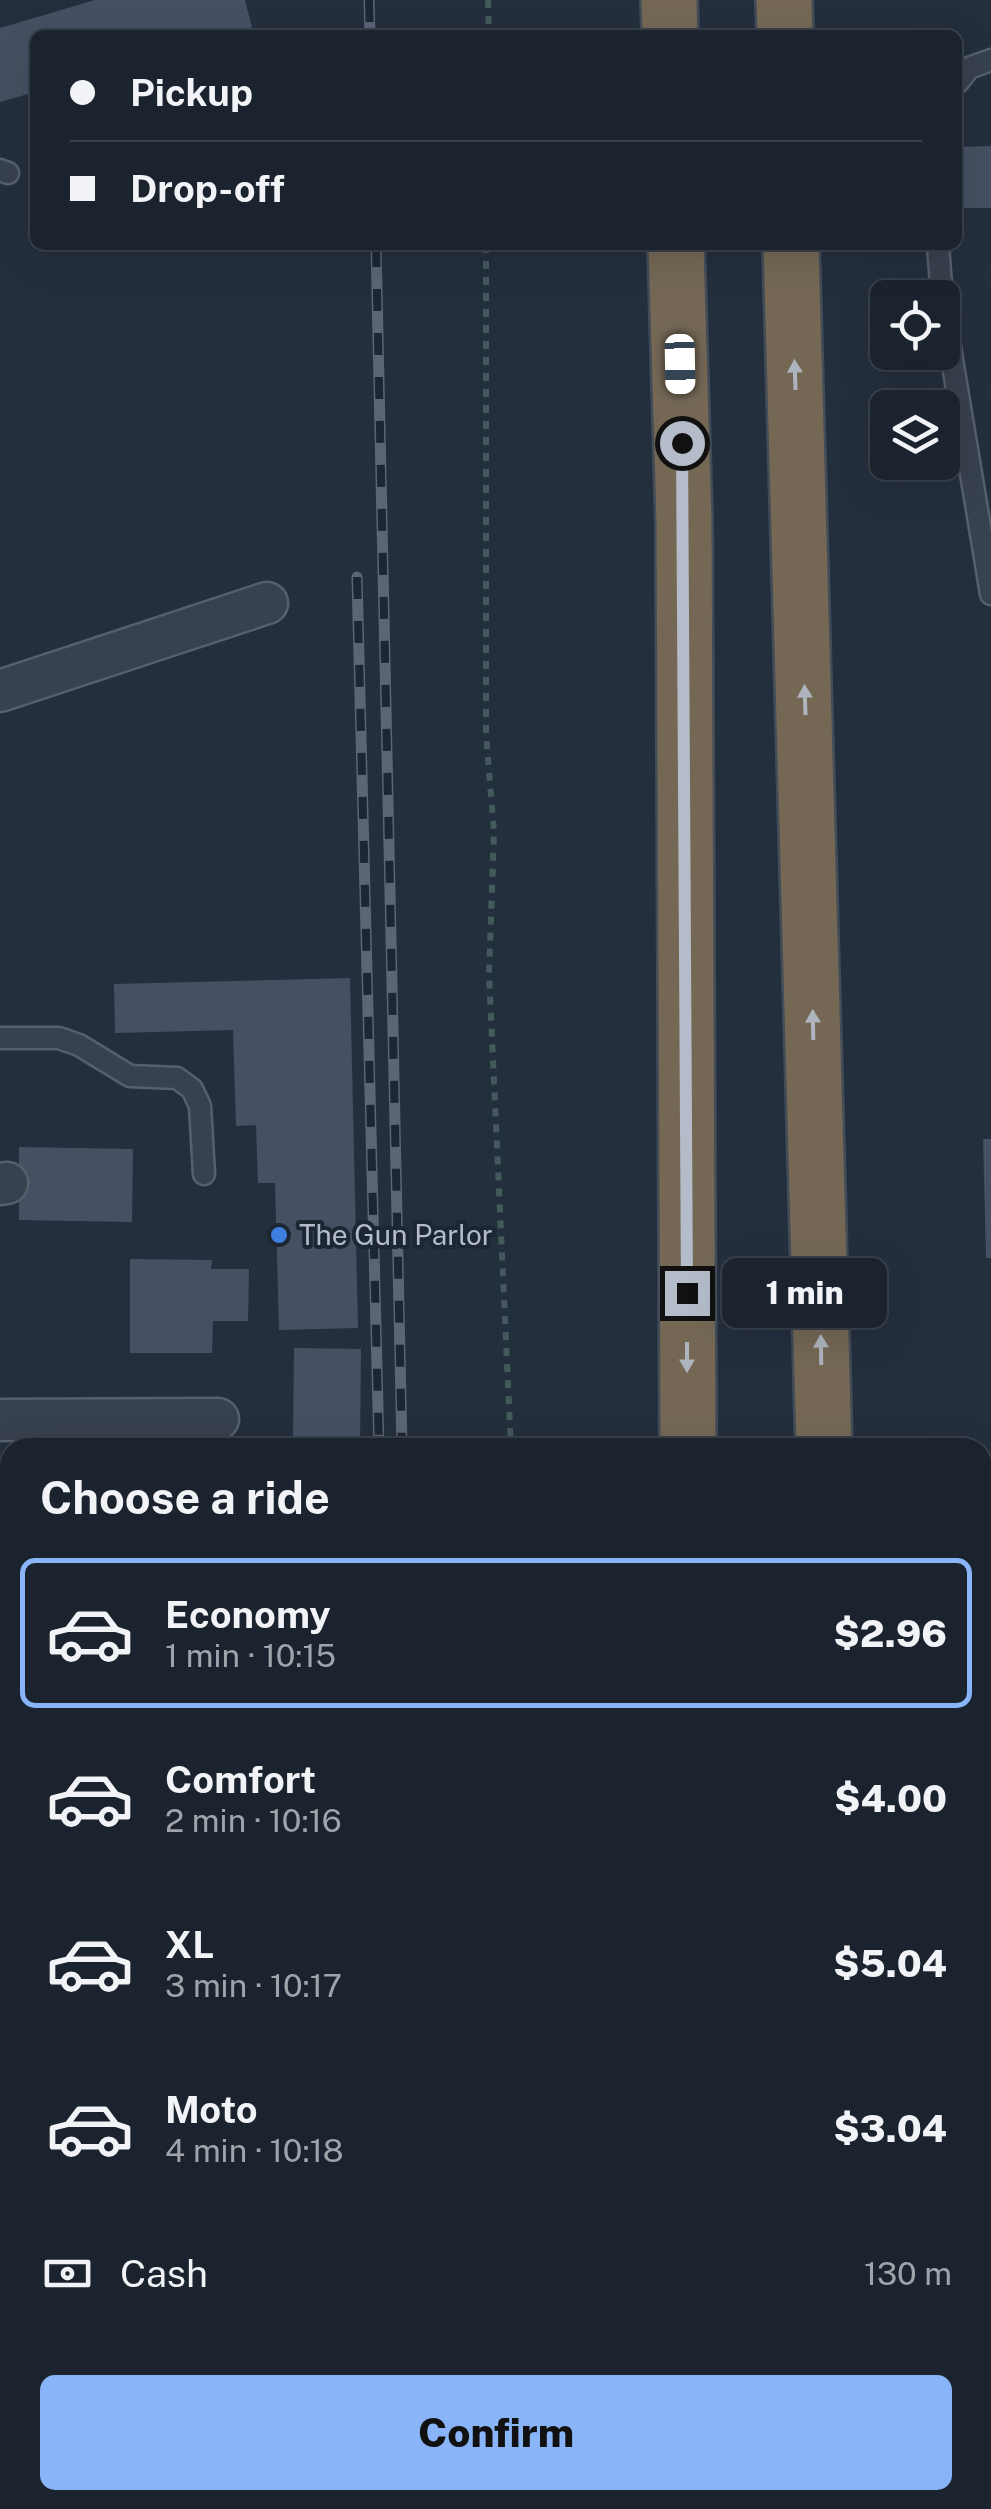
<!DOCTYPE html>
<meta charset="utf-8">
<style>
:root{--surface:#1b232e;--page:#282f3a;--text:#f1f3f6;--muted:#a0a4aa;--line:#39404a;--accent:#8ab4f8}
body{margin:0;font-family:"Public Sans",sans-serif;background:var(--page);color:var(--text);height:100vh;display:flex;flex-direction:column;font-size:38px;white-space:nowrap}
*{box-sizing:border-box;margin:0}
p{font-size:32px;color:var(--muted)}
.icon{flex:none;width:55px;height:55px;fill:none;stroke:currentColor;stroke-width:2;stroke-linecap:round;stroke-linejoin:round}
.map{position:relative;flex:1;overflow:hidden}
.drawer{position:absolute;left:0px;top:1438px;width:992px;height:1072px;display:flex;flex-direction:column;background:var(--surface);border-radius:30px 30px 0 0;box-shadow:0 10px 40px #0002,0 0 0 2px var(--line)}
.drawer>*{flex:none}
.guide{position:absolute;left:30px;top:30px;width:932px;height:220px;border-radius:15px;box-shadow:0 10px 40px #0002,0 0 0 2px var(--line);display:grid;align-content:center;height:220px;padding:0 40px;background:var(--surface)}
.buttons{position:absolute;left:870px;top:280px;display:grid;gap:20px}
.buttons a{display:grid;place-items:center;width:90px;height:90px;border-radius:15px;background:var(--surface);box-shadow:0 10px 40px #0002,0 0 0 2px var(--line);font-size:50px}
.end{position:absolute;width:45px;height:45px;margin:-22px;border:12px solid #b4bcc9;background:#111;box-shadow:0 0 0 5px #111}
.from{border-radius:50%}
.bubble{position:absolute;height:70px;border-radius:15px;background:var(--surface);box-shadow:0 10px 40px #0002,0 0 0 2px var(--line);font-size:32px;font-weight:800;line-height:70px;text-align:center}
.car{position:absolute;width:30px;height:60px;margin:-30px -15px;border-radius:12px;box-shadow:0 0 8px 2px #0007;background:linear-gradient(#fff 24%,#345 0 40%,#fff 0 76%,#345 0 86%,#fff 0)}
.guide b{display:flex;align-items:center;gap:35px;height:95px;font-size:38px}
.guide b+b{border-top:2px solid var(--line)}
.guide i{width:25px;height:25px;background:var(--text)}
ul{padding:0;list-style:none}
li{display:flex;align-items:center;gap:30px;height:150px;margin:0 20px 15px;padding:0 20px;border:5px solid transparent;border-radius:15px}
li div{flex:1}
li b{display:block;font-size:38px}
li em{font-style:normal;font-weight:800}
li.selected{border-color:var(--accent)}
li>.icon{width:90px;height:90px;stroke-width:1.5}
h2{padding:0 40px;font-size:45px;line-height:120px}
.pay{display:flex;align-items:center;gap:25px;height:110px;padding:0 40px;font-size:38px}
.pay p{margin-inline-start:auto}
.button{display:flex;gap:20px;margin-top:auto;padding:20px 40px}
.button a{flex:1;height:115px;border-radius:15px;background:var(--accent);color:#111;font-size:40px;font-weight:800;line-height:115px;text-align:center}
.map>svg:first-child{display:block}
.building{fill:#455162}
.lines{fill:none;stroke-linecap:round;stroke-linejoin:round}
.lane-casing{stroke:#565f6c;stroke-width:25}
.street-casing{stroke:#565f6c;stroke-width:45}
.highway-casing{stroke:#434c59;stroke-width:60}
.path{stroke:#44595c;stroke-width:6;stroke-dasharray:8 8;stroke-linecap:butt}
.lane{stroke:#38414e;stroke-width:20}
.street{stroke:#38414e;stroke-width:40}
.highway{stroke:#746855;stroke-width:55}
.rail-casing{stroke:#5a6575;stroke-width:11}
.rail{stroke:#1d2633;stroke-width:8;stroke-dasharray:22;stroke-linecap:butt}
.oneway{fill:#aeb4bd}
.route{stroke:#b4bcc9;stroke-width:12}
.shop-dot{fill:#3f7fe0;stroke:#1d2633;stroke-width:4}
.labels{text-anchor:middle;stroke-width:8;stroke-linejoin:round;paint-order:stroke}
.poi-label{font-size:28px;fill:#b4bcc9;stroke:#1d2633;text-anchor:start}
</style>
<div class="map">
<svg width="991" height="2509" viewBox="0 0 991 2509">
<rect width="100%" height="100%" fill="#242f3e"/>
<!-- building -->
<path class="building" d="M95 0H245L254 35H35V92L0 102V28Z
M991 146V208H958V147Z
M350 978 358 1328 279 1330 275 1183H258L256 1125 236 1126 233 1030 115 1033 114 984Z
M983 1139H991V1258H986Z
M19 1147 133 1149 132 1222 19 1220Z
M130 1259 212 1260 211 1269H249L248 1321H213L212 1353H130Z
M294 1348 361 1349 360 1444 293 1442Z
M112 1442 180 1444V1448H112Z
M0 1683H10V1813H0Z
M0 1991H10V2127H0Z
M0 2345 10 2346V2489H0Z
M149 2500H270V2509H149Z"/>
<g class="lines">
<!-- lane casing -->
<g class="lane-casing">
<path id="lane" d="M958 82 969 68 991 60
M0 170 8 173
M938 245 942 298
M942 299 991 594
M0 1038H59L79 1045 130 1076 177 1078 192 1089 200 1106 204 1174
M0 2153 10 2154
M0 2261H10"/>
</g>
<!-- street casing -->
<g class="street-casing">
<path id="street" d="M0 691 267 603
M0 1184 7 1183
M0 1420 218 1419
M0 1874 10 1875"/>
</g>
<!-- highway casing -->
<g class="highway-casing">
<path id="highway" d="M669 0 670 35
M784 0 785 35
M676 245 684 522 688 1448
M791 245 824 1448
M704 2500V2509
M851 2500 852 2509"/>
</g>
<!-- path -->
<path class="path" d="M488 0 489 35
M486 245V734L494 832 489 974 511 1448
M537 2500V2509"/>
<!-- lane -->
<use href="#lane" class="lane"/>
<!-- street -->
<use href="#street" class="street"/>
<!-- highway -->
<use href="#highway" class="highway"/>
<!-- rail casing -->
<g class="rail-casing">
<path id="rail" d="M369 0 370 35
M376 245 402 1448
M357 577 379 1448
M399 2500V2509
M423 2500V2509"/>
</g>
<!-- rail -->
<use href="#rail" class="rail"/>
</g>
<!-- one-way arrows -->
<defs><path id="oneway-solid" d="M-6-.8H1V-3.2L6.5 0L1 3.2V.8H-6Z" transform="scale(2.5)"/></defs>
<g class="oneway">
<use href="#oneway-solid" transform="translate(795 375) rotate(-92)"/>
<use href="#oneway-solid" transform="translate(805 700) rotate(-92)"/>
<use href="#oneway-solid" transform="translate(813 1025) rotate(-91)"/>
<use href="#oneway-solid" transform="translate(821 1350) rotate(-91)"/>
<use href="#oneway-solid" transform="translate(687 1357) rotate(90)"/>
</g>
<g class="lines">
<!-- route -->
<path class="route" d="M682 443 687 1293"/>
</g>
<!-- markers -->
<circle class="shop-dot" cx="279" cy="1235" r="10"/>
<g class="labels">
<!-- poi labels -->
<g class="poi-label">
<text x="299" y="1245">The Gun Parlor</text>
</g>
</g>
</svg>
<div class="buttons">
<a><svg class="icon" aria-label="locate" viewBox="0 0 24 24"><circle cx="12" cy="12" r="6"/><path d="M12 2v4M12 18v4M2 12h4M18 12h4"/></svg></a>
<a><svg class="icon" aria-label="layers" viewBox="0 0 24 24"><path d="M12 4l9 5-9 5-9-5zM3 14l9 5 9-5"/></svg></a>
</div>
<i class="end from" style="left:682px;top:443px"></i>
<i class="end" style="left:687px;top:1293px"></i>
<div class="bubble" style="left:722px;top:1258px;width:165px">1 min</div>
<i class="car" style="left:680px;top:364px;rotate:179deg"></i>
<div class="guide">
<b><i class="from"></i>Pickup</b>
<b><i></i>Drop-off</b>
</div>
<section class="drawer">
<h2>Choose a ride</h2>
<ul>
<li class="selected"><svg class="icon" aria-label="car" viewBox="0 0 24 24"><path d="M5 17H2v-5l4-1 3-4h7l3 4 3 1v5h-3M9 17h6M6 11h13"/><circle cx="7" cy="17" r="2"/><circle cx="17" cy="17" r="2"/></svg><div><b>Economy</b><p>1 min · 10:15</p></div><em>$2.96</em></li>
<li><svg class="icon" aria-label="car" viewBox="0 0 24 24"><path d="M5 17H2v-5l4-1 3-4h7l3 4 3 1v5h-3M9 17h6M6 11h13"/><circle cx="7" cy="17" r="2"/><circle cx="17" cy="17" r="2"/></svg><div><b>Comfort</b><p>2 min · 10:16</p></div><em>$4.00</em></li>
<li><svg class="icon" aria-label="car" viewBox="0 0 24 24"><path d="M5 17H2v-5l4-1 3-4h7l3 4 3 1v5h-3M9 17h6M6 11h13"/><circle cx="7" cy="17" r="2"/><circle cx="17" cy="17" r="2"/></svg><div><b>XL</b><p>3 min · 10:17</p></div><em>$5.04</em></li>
<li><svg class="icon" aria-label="car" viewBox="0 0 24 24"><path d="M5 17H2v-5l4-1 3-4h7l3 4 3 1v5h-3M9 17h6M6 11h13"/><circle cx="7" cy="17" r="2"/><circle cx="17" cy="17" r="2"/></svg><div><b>Moto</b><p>4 min · 10:18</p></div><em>$3.04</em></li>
</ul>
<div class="pay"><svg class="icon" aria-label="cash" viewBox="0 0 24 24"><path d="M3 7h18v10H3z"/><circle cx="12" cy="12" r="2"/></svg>Cash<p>130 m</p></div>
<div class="button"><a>Confirm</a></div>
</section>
</div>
